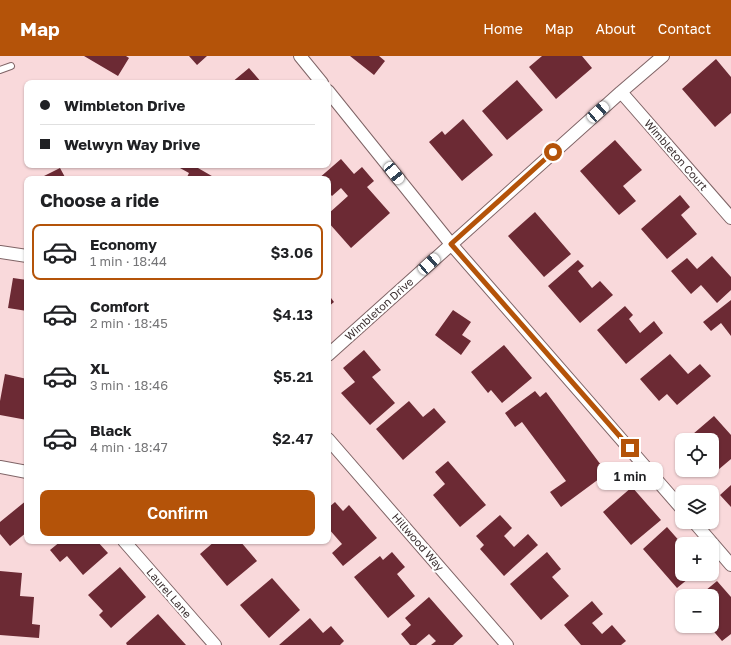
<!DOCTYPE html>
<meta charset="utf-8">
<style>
:root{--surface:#fff;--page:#f2f2f2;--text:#202124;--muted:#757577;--line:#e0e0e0;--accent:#b45309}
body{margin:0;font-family:"Golos Text",sans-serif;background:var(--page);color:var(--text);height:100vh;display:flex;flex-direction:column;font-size:15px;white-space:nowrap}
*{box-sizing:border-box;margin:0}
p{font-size:13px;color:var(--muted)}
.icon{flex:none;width:22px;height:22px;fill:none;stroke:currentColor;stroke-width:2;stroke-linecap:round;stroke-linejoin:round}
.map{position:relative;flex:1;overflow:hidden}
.drawer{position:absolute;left:24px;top:120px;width:307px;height:368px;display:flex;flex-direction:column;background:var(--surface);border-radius:8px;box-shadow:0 1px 3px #0004}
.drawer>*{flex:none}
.banner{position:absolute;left:24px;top:24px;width:307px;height:88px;border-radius:8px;box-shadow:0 1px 3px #0004;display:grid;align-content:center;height:88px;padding:0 16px;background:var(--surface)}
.controls{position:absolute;left:675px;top:377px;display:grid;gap:8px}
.controls a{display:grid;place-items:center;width:44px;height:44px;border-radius:8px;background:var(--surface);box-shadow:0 1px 3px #0004;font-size:20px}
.end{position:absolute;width:18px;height:18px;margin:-9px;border:5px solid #b45309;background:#fff;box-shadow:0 0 0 2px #fff}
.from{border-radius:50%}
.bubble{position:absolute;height:28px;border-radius:8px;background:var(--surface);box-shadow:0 1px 3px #0004;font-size:13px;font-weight:600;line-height:28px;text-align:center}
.car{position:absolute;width:12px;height:24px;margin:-12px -6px;border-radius:5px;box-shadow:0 0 3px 1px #0007;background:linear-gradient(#fff 24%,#345 0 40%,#fff 0 76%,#345 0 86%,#fff 0)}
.banner b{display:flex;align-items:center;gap:14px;height:38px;font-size:15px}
.banner b+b{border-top:1px solid var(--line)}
.banner i{width:10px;height:10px;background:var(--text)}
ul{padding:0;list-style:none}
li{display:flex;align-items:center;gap:12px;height:56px;margin:0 8px 6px;padding:0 8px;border:2px solid transparent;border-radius:8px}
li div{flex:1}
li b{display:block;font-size:15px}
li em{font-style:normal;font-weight:600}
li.on{border-color:var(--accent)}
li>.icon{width:36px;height:36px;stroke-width:1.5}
h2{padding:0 16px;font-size:18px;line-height:48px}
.action{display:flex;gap:8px;margin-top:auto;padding:8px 16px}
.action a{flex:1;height:46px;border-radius:8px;background:var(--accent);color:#fff;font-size:16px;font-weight:600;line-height:46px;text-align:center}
header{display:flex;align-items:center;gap:24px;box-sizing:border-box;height:56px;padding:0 20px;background:var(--accent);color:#fff}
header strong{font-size:19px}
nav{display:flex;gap:22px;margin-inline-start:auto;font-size:14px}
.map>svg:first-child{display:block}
.building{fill:#6c2a34}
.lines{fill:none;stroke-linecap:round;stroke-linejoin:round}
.service-casing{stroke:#7f6466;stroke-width:8}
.minor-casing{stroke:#7f6466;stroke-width:14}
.service{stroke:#fff;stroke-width:6}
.minor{stroke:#fff;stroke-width:12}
.route{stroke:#b45309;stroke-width:5}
.labels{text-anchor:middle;stroke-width:4;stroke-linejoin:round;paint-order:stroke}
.street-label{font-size:11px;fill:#3c3031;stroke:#fff}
</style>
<header>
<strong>Map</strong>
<nav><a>Home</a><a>Map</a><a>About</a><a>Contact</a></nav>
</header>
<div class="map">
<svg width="731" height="589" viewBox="0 0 731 589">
<rect width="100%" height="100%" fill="#f9d9db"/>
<!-- building -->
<path class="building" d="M84 0H126L129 2 118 20Z
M189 0H207L197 9Z
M350 0H379L385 5 374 19Z
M542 0H582L592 12 556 43 529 11Z
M716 3 731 21V57L715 71 682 33Z
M249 12 262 27H231Z
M517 24 543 54 507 84 482 55Z
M463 63 493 99 462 125 429 86 442 75 445 79Z
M615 84 642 114 623 130 636 145 619 159 580 115Z
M341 103 354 118 362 111 374 125 367 131 390 157 351 192 328 166V158L348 140 341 132 332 140 328 136V123H318Z
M182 109H200L198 112 217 123H186L189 117 180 112Z
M60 112 66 123H38Z
M680 139 690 151 681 159 697 178 667 203 641 173Z
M535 156 571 198 544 221 508 180Z
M712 200 731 221V234L717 247 701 229 691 238 671 215 687 202 697 213Z
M578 204 584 210 578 215 592 232 600 225 613 239 580 267 548 230Z
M13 222 27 224V255L8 252Z
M328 238 334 246 328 251Z
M731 244V280L721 267 711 275 703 266Z
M625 250 633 259 629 263 640 277 654 265 663 277 626 308 597 274Z
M453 254 471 266 462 279 471 285 461 299 435 279Z
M504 289 532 322 502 347 491 334 488 337 471 316Z
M364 294 381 314 372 321 395 347 370 369 341 337 355 326 343 312Z
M670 298 688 318 700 308 711 320 677 349 667 338 659 345 640 323Z
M5 318 27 323V364L0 359V345Z
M535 335 540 341 546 336 607 417 561 451 550 436 566 425 522 366 515 371 505 357Z
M409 345 423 361 434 352 446 366 403 404 376 373Z
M714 360 731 379V403L718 414 712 408V384H698L693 378Z
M448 405 486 449 460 471 433 439 445 428 435 416Z
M731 429V451L720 439Z
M632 431 661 464 631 489 603 456Z
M27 444V476L10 490 0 478V466Z
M335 446 343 455 349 449 377 482 343 510 332 497 342 488 328 472V452Z
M500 459 512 472 504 480 514 491 528 478 538 489 504 520 480 493 484 489 476 480Z
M667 471 682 488V518H694L677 532 643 493Z
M61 485H97L108 497 83 519 67 500 60 506 50 494Z
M215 485H240L257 505 227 530 200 498Z
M392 496 405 511 397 518 415 540 388 562 354 521 380 500 383 504Z
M547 496 561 513 552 521 569 540 541 564 510 528Z
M120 511 146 541 111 572 99 559 103 555 88 539Z
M0 515 22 517 20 540 34 541 32 568 40 569 39 582 0 579Z
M272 522 300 554 269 582 240 549Z
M717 525 731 541V578L722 585 709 570H712V540H699Z
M429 541 463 580 453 589H431L436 585 429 578 416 589H410L401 578 411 569 405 562Z
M592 545 603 558 592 567 602 578 612 569 626 585 621 589H581L564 569Z
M158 558 186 589H127L126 587Z
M310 562 323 577 331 570 344 585 340 589H279Z"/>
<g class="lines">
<!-- service casing -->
<g class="service-casing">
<path id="service" d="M0 14 11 10"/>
</g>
<!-- minor casing -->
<g class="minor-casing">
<path id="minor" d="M300 0 322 27
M328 35 451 188 682 453
M621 36 731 162
M0 196 27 200
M328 299 621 36 663 0
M328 383 507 589
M0 411 27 416
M694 466 731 509
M124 485 215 589"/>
</g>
<!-- service -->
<use href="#service" class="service"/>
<!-- minor -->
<use href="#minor" class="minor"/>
</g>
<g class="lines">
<!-- route -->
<path class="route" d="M553 96 451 188 630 392"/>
</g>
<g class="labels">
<!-- street labels -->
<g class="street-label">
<text transform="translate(676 99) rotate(49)" y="4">Wimbleton Court</text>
<text transform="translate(379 253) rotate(-42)" y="4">Wimbleton Drive</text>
<text transform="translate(418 486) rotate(49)" y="4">Hillwood Way</text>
<text transform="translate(169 537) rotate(49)" y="4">Laurel Lane</text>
</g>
</g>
</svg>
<div class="controls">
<a><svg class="icon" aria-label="locate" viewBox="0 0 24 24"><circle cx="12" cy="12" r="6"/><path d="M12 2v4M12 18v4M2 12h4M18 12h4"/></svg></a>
<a><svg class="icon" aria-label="layers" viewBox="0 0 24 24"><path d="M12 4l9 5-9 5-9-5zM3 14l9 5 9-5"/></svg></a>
<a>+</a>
<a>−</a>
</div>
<i class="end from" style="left:553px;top:96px"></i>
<i class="end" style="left:630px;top:392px"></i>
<div class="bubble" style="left:597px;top:406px;width:66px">1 min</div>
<i class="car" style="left:598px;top:56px;rotate:48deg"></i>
<i class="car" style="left:394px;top:117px;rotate:141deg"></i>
<i class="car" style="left:429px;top:208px;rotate:48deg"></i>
<div class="banner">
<b><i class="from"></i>Wimbleton Drive</b>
<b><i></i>Welwyn Way Drive</b>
</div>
<section class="drawer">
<h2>Choose a ride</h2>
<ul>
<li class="on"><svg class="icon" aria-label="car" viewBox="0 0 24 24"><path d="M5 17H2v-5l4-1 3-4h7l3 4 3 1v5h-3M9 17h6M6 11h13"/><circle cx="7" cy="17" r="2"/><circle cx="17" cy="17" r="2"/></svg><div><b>Economy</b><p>1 min · 18:44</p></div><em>$3.06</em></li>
<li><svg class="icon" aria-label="car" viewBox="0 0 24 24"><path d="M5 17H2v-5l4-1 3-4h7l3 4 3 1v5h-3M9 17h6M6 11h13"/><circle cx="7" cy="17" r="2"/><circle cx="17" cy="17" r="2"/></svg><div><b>Comfort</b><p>2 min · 18:45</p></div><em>$4.13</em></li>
<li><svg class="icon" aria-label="car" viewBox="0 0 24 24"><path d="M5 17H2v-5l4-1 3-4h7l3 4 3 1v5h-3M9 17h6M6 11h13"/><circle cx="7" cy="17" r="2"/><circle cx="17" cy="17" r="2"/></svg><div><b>XL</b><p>3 min · 18:46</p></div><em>$5.21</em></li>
<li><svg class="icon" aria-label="car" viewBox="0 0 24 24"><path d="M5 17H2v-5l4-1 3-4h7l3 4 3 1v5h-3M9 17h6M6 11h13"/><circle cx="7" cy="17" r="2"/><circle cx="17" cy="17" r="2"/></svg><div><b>Black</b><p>4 min · 18:47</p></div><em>$2.47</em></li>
</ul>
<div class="action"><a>Confirm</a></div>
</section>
</div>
